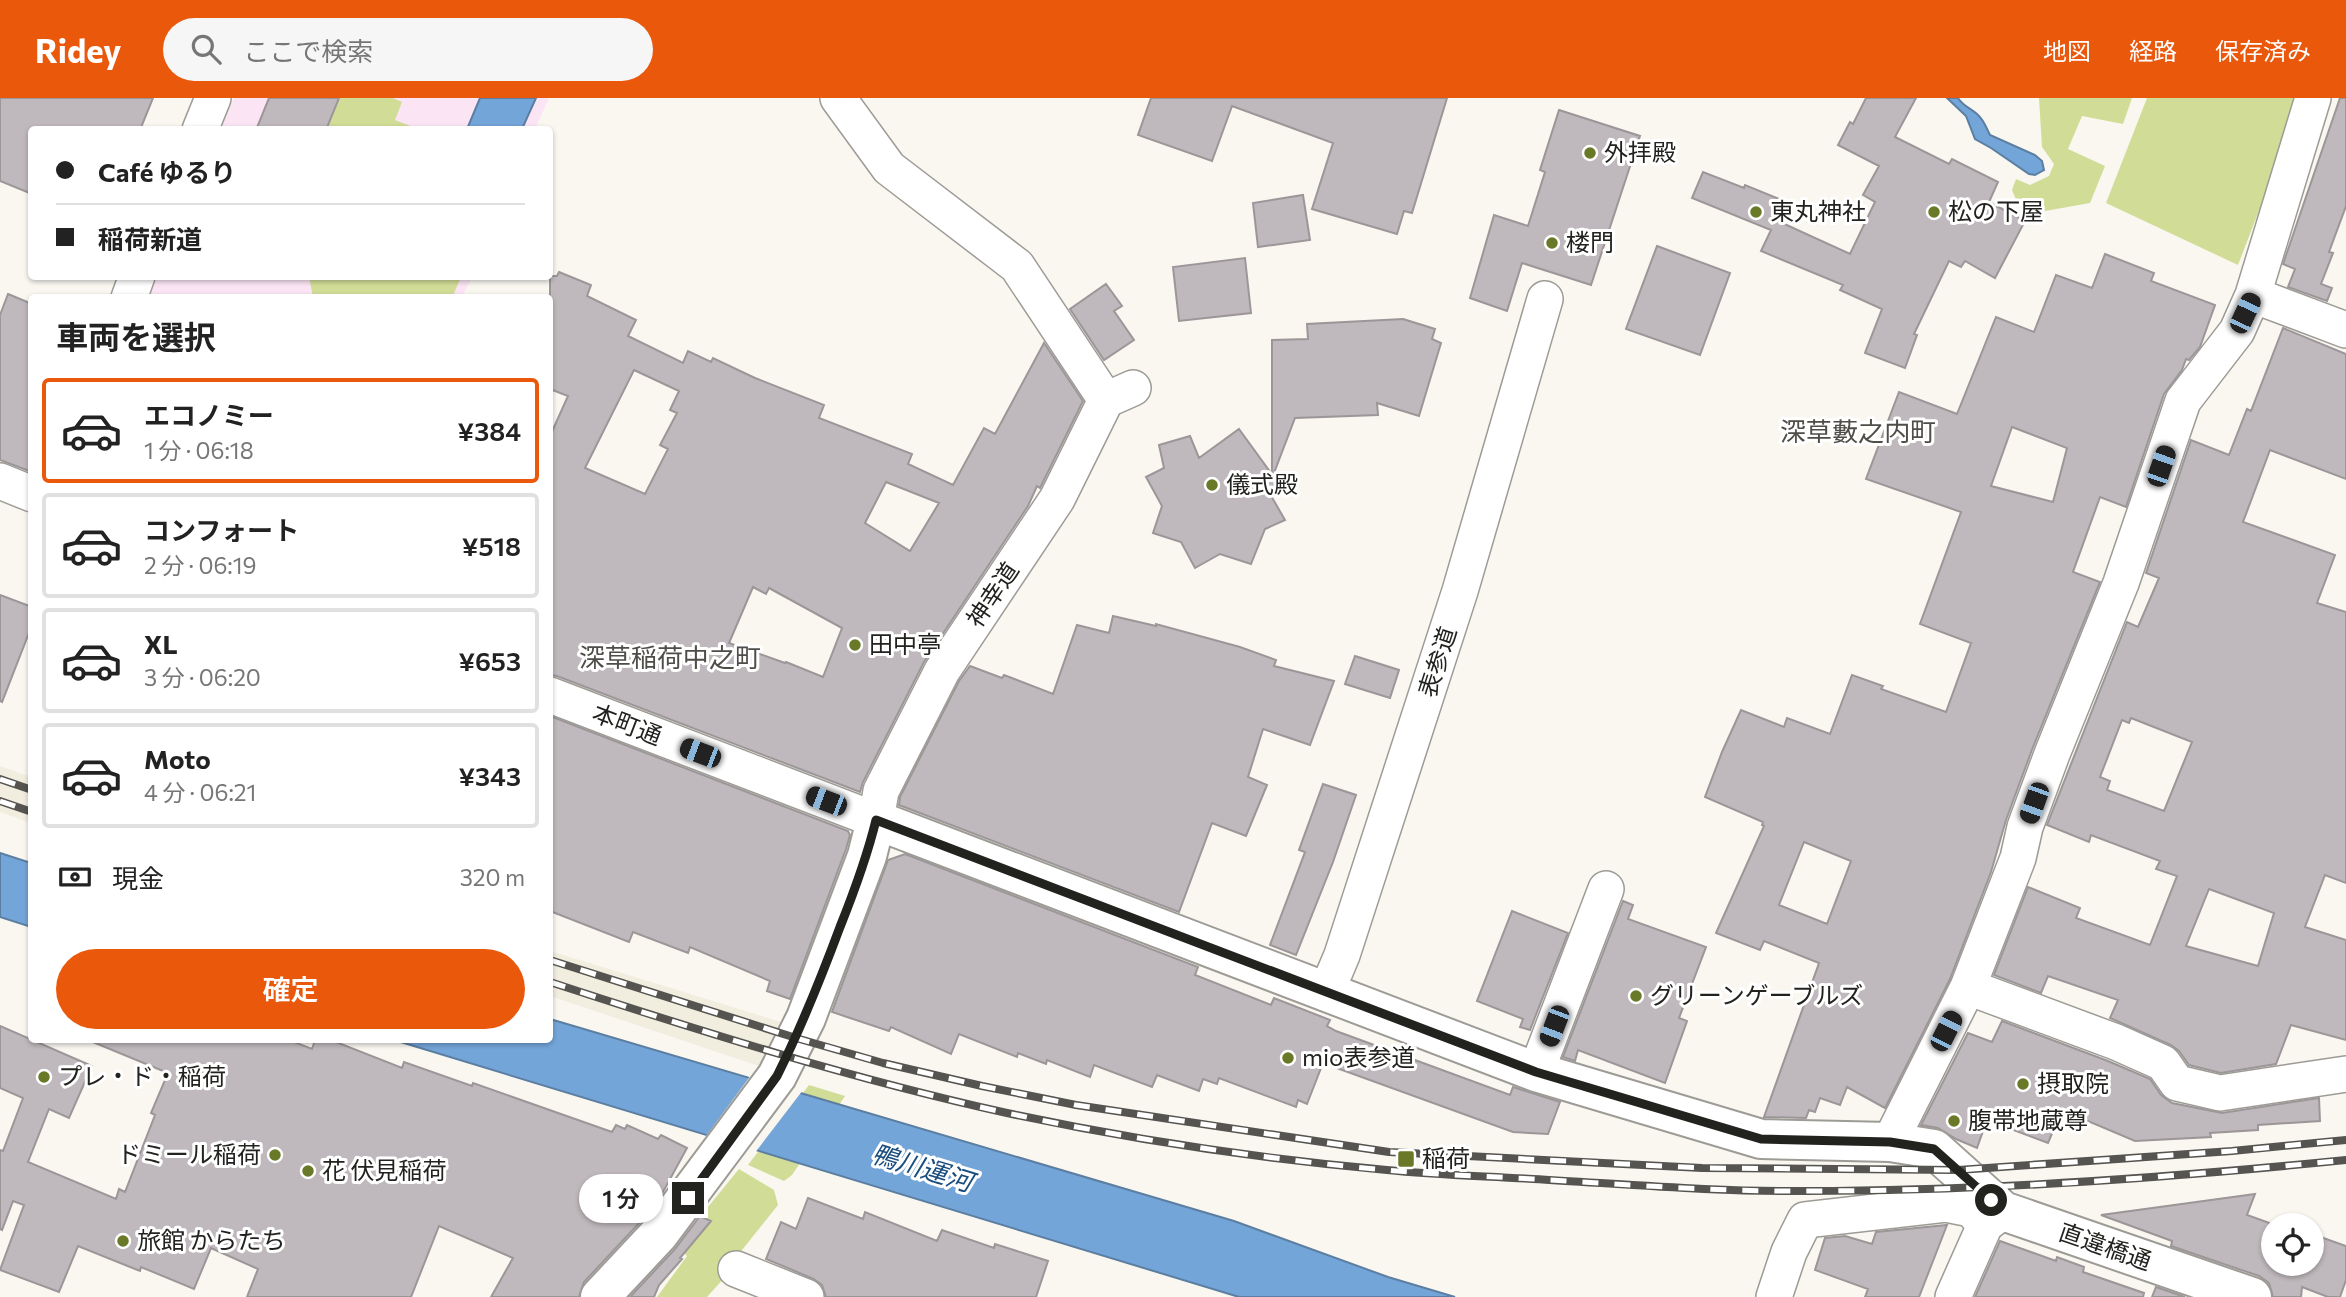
<!DOCTYPE html>
<html lang="ja">
<meta charset="utf-8">
<style>
:root{--surface:#fff;--page:#f6f6f6;--text:#222;--muted:#767676;--line:#e0e0e0;--accent:#ea580c}
body{margin:0;font-family:Commissioner,"Noto Sans JP",sans-serif;background:var(--page);color:var(--text);height:100vh;display:flex;flex-direction:column;font-size:26px;white-space:nowrap}
*{box-sizing:border-box;margin:0}
p{font-size:23px;color:var(--muted)}
.icon{flex:none;width:38px;height:38px;fill:none;stroke:currentColor;stroke-width:2;stroke-linecap:round;stroke-linejoin:round}
.map{position:relative;flex:1;overflow:hidden}
.sheet{position:absolute;left:28px;top:196px;width:525px;height:749px;display:flex;flex-direction:column;background:var(--surface);border-radius:7px;box-shadow:0 2px 5px #0004}
.sheet>*{flex:none}
.hud{position:absolute;left:28px;top:28px;width:525px;height:154px;border-radius:7px;box-shadow:0 2px 5px #0004;display:grid;align-content:center;height:154px;padding:0 28px;background:var(--surface)}
.controls{position:absolute;left:2261px;top:1115px;display:grid;gap:14px}
.controls a{display:grid;place-items:center;width:63px;height:63px;border-radius:50%;background:var(--surface);box-shadow:0 2px 5px #0004;font-size:35px}
.end{position:absolute;width:32px;height:32px;margin:-16px;border:9px solid #22221f;background:#fff;box-shadow:0 0 0 4px #fff}
.from{border-radius:50%}
.bubble{position:absolute;height:49px;border-radius:24px;background:var(--surface);box-shadow:0 2px 5px #0004;font-size:23px;font-weight:600;line-height:49px;text-align:center}
.car{position:absolute;width:21px;height:42px;margin:-21px -10px;border-radius:9px;box-shadow:0 0 5px 2px #0007;background:linear-gradient(#222 24%,#8ab4d8 0 40%,#222 0 76%,#8ab4d8 0 86%,#222 0)}
.hud b{display:flex;align-items:center;gap:24px;height:66px;font-size:26px}
.hud b+b{border-top:2px solid var(--line)}
.hud i{width:18px;height:18px;background:var(--text)}
ul{padding:0;list-style:none}
li{display:flex;align-items:center;gap:21px;height:105px;margin:0 14px 10px;padding:0 14px;border:4px solid var(--line);border-radius:7px}
li div{flex:1}
li b{display:block;font-size:26px}
li em{font-style:normal;font-weight:600}
li.current{border-color:var(--accent)}
li>.icon{width:63px;height:63px;stroke-width:1.5}
h2{padding:0 28px;font-size:32px;line-height:84px}
.pay{display:flex;align-items:center;gap:18px;height:77px;padding:0 28px;font-size:26px}
.pay p{margin-inline-start:auto}
.primary-button{display:flex;gap:14px;margin-top:auto;padding:14px 28px}
.primary-button a{flex:1;height:80px;border-radius:42px;background:var(--accent);color:#fff;font-size:28px;font-weight:600;line-height:80px;text-align:center}
header{display:flex;align-items:center;gap:42px;box-sizing:border-box;height:98px;padding:0 35px;background:var(--accent);color:#fff}
header strong{font-size:33px}
nav{display:flex;gap:38px;margin-inline-start:auto;font-size:24px}
.search{width:490px;height:63px;background:var(--page);display:flex;align-items:center;gap:18px;box-sizing:border-box;padding:0 24px;border-radius:38px;color:var(--muted);font-size:26px}
.map>svg:first-child{display:block}
.built{fill:#f1eddf}
.education{fill:#fbe5f4}
.green{fill:#d1dd97}
.water{fill:#74a5d9;stroke:#5b7ea1;stroke-width:2}
.pier{fill:#f9f7f0}
.building{fill:#bfb8bc;stroke:#9c9699;stroke-width:2;fill-rule:evenodd}
.lines{fill:none;stroke-linecap:round;stroke-linejoin:round}
.minor-casing{stroke:#9d9b95;stroke-width:38}
.major-casing{stroke:#9d9b95;stroke-width:42}
.minor{stroke:#fff;stroke-width:35}
.major{stroke:#fff;stroke-width:38}
.rail-casing{stroke:#555450;stroke-width:8}
.rail{stroke:#fff;stroke-width:5;stroke-dasharray:16;stroke-linecap:butt}
.route{stroke:#22221f;stroke-width:9}
.poi-dot{fill:#697927;stroke:#fff;stroke-width:2.5}
.labels{text-anchor:middle;stroke-width:6;stroke-linejoin:round;paint-order:stroke}
.poi-label{font-size:24px;fill:#22221f;stroke:#fff;text-anchor:start}
.street-label{font-size:24px;fill:#22221f;stroke:#fff}
.neighbourhood-label{font-size:26px;fill:#4f4d48;stroke:#fff}
.water-label{font-size:26px;font-style:italic;fill:#194d7e;stroke:#fff}
</style>
<header>
<strong>Ridey</strong>
<div class="search"><svg class="icon" aria-label="search" viewBox="0 0 24 24"><circle cx="10" cy="10" r="6"/><path d="M15 15l6 6"/></svg>ここで検索</div>
<nav><a>地図</a><a>経路</a><a>保存済み</a></nav>
</header>
<div class="map">
<svg width="2346" height="1199" viewBox="0 0 2346 1199">
<rect width="100%" height="100%" fill="#f9f7f0"/>
<!-- built -->
<path class="built" d="M0 668 31 679V725L0 714Z
M550 853 609 871 784 925 759 968 550 898Z"/>
<!-- education -->
<path class="education" d="M234 0H549L535 31 220 32Z
M157 179H472L462 199 148 200Z"/>
<!-- green -->
<path class="green" d="M339 0H393L402 4 395 22 418 31 326 32Z
M2039 0H2132L2123 26 2082 18 2068 51 2105 68 2090 105 2034 115 2017 104 2012 92 2016 81 2030 87 2049 78 2054 66 2042 49Z
M2147 0H2299L2287 40 2238 167 2106 105Z
M309 179V178L461 179 452 200 313 199Z
M809 987 845 998 792 1077 784 1083 748 1067Z
M739 1071 774 1092 778 1107 734 1162 726 1178 707 1199H657L687 1158 676 1148Z"/>
<!-- water -->
<path class="water" d="M480 0H536L522 31H467Z
M1947 0H1958C1963 8 1970 10 1977 16 1984 22 1986 29 1990 37L2035 57 2042 63 2044 72 2035 77 2029 76 1991 50 1975 41 1966 18Z
M0 755 31 765V829L0 819Z
M550 921 1234 1123 1388 1179 1455 1199H1239L394 942H550Z"/>
<!-- pier -->
<path class="pier" d="M751 977 803 992 754 1056 704 1041Z"/>
<!-- building -->
<path class="building" d="M0 0H153L140 32H32V96L0 83Z
M269 0H339L326 32H256Z
M1151 0H1447L1412 115 1404 113 1397 136 1312 111 1333 45 1232 8 1212 63 1138 37Z
M1866 0H1916L1895 39 1949 66 1952 61 1998 84 1989 104 2025 123 1995 180 1965 163 1961 169 1949 163 1914 236 1917 237 1905 270 1865 255 1882 211 1840 192 1843 187 1761 153 1771 132 1692 100 1703 74 1744 90 1745 87 1789 105 1780 124 1850 156 1875 104 1863 97 1879 68 1838 47 1850 24 1853 26Z
M2340 0H2346V108L2329 154 2333 155 2321 186 2332 190 2327 203 2288 189 2295 171 2283 166Z
M1559 12 1640 38 1591 187 1522 165 1507 213 1470 200 1494 117 1528 128 1545 74 1540 72Z
M1303 97 1310 142 1258 149 1253 105Z
M1657 148 1730 175 1700 257 1626 231Z
M2105 156 2154 175 2151 183 2215 207 2200 249 2189 262 2186 261 2182 272 2164 296 2126 409 2100 399 2073 474 2100 484 2033 649 2006 722 1991 774 1950 881 1885 1010 1847 989 1840 1007 1820 1000 1815 1014 1809 1012 1806 1020 1764 1019 1819 865 1764 843 1760 852 1716 835 1764 728 1762 727 1763 724 1705 699 1722 654 1741 612 1784 629 1787 620 1830 636 1852 577 1883 588 1881 591 1946 614 1971 545 1920 526 1961 414 1866 381 1899 294 1957 316 1996 219 2034 234 2056 177 2092 190ZM2012 329 2067 350 2053 404 1991 388ZM1804 744 1851 763 1827 826 1779 807Z
M1245 160 1251 215 1179 223 1173 169Z
M559 174 591 187 587 198 636 222 628 238 683 265 688 253 711 264 713 260 755 280 824 307 819 320 912 356 908 366 953 387 984 330 995 336 1044 245 1083 303 1040 390 1037 388 1028 408 924 564 863 684 860 694 557 578 550 577V338L568 298 550 291V178H557ZM634 272 679 293 670 312 677 315 660 347 668 351 645 396 585 370ZM886 384 939 405 910 453 865 425ZM753 489 766 496 769 490 842 530 823 579 786 564 785 565 729 545Z
M1106 186 1122 208 1114 213 1134 242 1104 262 1070 211Z
M8 196 32 206V374L0 362V217Z
M1403 221 1435 231 1432 241 1441 245 1419 318 1377 305 1378 317 1295 320 1274 375H1272V242L1308 241 1307 226Z
M2283 230 2346 256V381L2270 352 2243 424 2335 457 2317 505 2346 514V785L2325 777 2305 829 2346 842V942L2291 927 2276 966 2221 975 2189 967 2179 953 2171 947 2110 920 2118 902 2048 878 2041 895 1994 877 2028 789 2080 810 2076 820 2150 847 2177 778 2156 771 2160 763 2091 737 2089 744 2047 727 2127 524 2138 529 2159 480 2146 475 2191 342 2229 357 2247 311 2251 313ZM2131 620 2192 644 2164 713 2107 692 2110 683 2100 679 2122 622 2129 625ZM2209 791 2274 815 2258 868 2186 848Z
M1239 331 1276 382 1270 396 1285 422 1265 431 1251 466 1220 456 1195 470 1181 444 1153 435 1162 408 1146 379 1164 370 1159 347 1190 338 1199 360Z
M0 497 32 509V527L2 604 0 603Z
M1113 518 1156 528V526L1240 549 1276 562 1274 568 1334 583 1310 647 1263 631 1248 679 1267 687 1246 738 1212 725 1179 814 899 707 900 699 959 583 970 568 1002 580 1004 577 1053 596 1077 527 1109 535Z
M1355 558 1399 572 1390 600 1345 586Z
M550 618 848 733 850 737 846 751 790 901 767 893 770 883 690 849 688 855 633 834 629 844 550 813Z
M1323 686 1356 697 1333 764 1296 857 1270 847 1305 754 1299 752Z
M905 756 1198 869 1195 877 1271 907 1274 900 1330 922 1327 928 1336 933 1510 997 1513 989 1560 1004 1548 1036 1513 1034 1323 965 1307 1006 1298 1002 1296 1009 1219 980 1217 986 1203 981 1199 993 1157 977 1152 989 1094 967 1090 979 1047 962 1046 966 1018 955 1017 959 959 936 951 956 891 929 889 933 832 914 888 762Z
M1623 803 1633 807 1628 821 1706 849 1679 920 1687 923 1665 985 1578 952 1575 963 1563 959Z
M1512 813 1568 835 1530 932 1520 929 1523 921 1477 903Z
M2002 923 2108 963 2150 981 2161 997 2172 1005 2222 1015 2319 1000 2320 1023 2258 1027V1032L2210 1035 2211 1039 2135 1043 2062 1012 2048 1045 1987 1022 1977 1050 1956 1041 1938 1030 1921 1027 1968 935 1992 944Z
M0 928 92 968 69 1020 49 1011 28 1064 116 1101 119 1091 125 1094 155 1017 151 1015 168 975 88 942H289L312 951 315 942H331L402 970 404 964 472 988 473 985 612 1034 616 1027 625 1031 627 1027 658 1041 661 1037 687 1050 663 1094 642 1122 584 1184 579 1199H491L513 1160 439 1128 411 1199H247L258 1171 211 1150 194 1191 141 1169 140 1173 78 1148 59 1194 0 1172 24 1107 13 1103 2 1132 0 1131V1052L3 1053 23 1000 0 990Z
M2255 1096 2247 1117 2275 1127 2273 1166H2312V1136L2346 1148V1182L2340 1199H2328L2302 1189 2301 1199H2273L2269 1185 2259 1178 2171 1148 2172 1143 2101 1117Z
M808 1100 863 1121 865 1114 937 1143 942 1132 994 1150 995 1146 1048 1163 1036 1199H826L822 1187 814 1181 766 1161 781 1124 796 1131Z
M700 1118 711 1123 680 1160 682 1161 659 1187 654 1199H630L675 1151Z
M1947 1127 1919 1199H1865L1868 1191 1815 1172 1825 1140 1845 1138 1872 1146 1876 1134Z
M2000 1143 2056 1163 2057 1159 2084 1169 2083 1174 2144 1195 2143 1199H1975Z
M2156 1189 2185 1199H2152Z"/>
<g class="lines">
<!-- minor casing -->
<g class="minor-casing">
<path id="minor" d="M838 0 889 70 1017 168 1106 302
M200 32 213 0
M2253 197 2346 232
M129 200 137 178
M0 383 32 396
M550 597 876 722 881 693 942 573 1057 401 1106 302 1133 290
M1968 889 2116 944 2163 965 2177 985 2220 995 2346 976
M1326 895 1342 857 1460 493 1545 201
M1536 974 1606 791
M1890 1044 1968 889 2018 760 2025 729 2052 656 2121 485 2183 303 2237 233 2253 197 2313 0
M736 1171 806 1199
M1774 1199 1789 1154 1805 1122 1946 1106 1971 1111 1985 1127
M1953 1199 1985 1127 2003 1113"/>
</g>
<!-- major casing -->
<g class="major-casing">
<path id="major" d="M600 1199 659 1136 777 978 806 920 867 758 876 722 1536 974 1761 1041 1890 1044 1934 1051 2003 1113 2252 1199"/>
</g>
<!-- minor -->
<use href="#minor" class="minor"/>
<!-- major -->
<use href="#major" class="major"/>
<!-- rail casing -->
<g class="rail-casing">
<path id="rail" d="M0 681 32 692
M0 703 32 714
M550 862 796 940 883 965 982 988 1076 1007 1389 1054 1702 1070 1958 1072 2232 1053 2346 1042
M550 884C700 933 852 981 1007 1015 1129 1041 1262 1061 1387 1072 1435 1077 1484 1078 1533 1081 1624 1086 1716 1094 1807 1093 1987 1093 2167 1080 2346 1062"/>
</g>
<!-- rail -->
<use href="#rail" class="rail"/>
</g>
<g class="lines">
<!-- route -->
<path class="route" d="M688 1100 777 978C801 930 821 880 840 829 854 794 867 759 876 722L1536 974 1761 1041 1890 1044 1934 1051 1991 1102"/>
</g>
<!-- markers -->
<g class="poi-dot">
<circle cx="1590" cy="55" r="7"/>
<circle cx="1756" cy="114" r="7"/>
<circle cx="1934" cy="114" r="7"/>
<circle cx="1552" cy="145" r="7"/>
<circle cx="1212" cy="387" r="7"/>
<circle cx="855" cy="547" r="7"/>
<circle cx="1636" cy="898" r="7"/>
<circle cx="1288" cy="960" r="7"/>
<circle cx="44" cy="979" r="7"/>
<circle cx="2023" cy="986" r="7"/>
<circle cx="1954" cy="1023" r="7"/>
<circle cx="275" cy="1057" r="7"/>
<rect x="1397" y="1052" width="18" height="18" rx="3.5"/>
<circle cx="308" cy="1073" r="7"/>
<circle cx="123" cy="1143" r="7"/>
</g>
<g class="labels">
<!-- poi labels -->
<g class="poi-label">
<text x="1604" y="63">外拝殿</text>
<text x="1770" y="122">東丸神社</text>
<text x="1948" y="122">松の下屋</text>
<text x="1566" y="153">楼門</text>
<text x="1226" y="395">儀式殿</text>
<text x="869" y="555">田中亭</text>
<text x="1650" y="906">グリーンゲーブルズ</text>
<text x="1302" y="968">mio表参道</text>
<text x="58" y="987">プレ・ド・稲荷</text>
<text x="2037" y="994">摂取院</text>
<text x="1968" y="1031">腹帯地蔵尊</text>
<text x="261" y="1065" text-anchor="end">ドミール稲荷</text>
<text x="1422" y="1069">稲荷</text>
<text x="322" y="1081">花 伏見稲荷</text>
<text x="137" y="1151">旅館 からたち</text>
</g>
<!-- street labels -->
<g class="street-label">
<text transform="translate(993 497) rotate(-56)" y="8">神幸道</text>
<text transform="translate(1438 564) rotate(-72)" y="8">表参道</text>
<text transform="translate(627 627) rotate(21)" y="8">本町通</text>
<text transform="translate(2105 1149) rotate(19)" y="8">直違橋通</text>
</g>
<!-- neighbourhood labels -->
<g class="neighbourhood-label">
<text x="1858" y="343">深草藪之内町</text>
<text x="670" y="569">深草稲荷中之町</text>
</g>
<!-- water labels -->
<g class="water-label">
<text transform="translate(922 1070) rotate(17)" y="9">鴨川運河</text>
</g>
</g>
</svg>
<div class="controls">
<a><svg class="icon" aria-label="locate" viewBox="0 0 24 24"><circle cx="12" cy="12" r="6"/><path d="M12 2v4M12 18v4M2 12h4M18 12h4"/></svg></a>
</div>
<i class="end from" style="left:1991px;top:1102px"></i>
<i class="end" style="left:688px;top:1100px"></i>
<div class="bubble" style="left:579px;top:1076px;width:84px">1 分</div>
<i class="car" style="left:2245px;top:215px;rotate:25deg"></i>
<i class="car" style="left:2161px;top:368px;rotate:19deg"></i>
<i class="car" style="left:700px;top:655px;rotate:291deg"></i>
<i class="car" style="left:826px;top:703px;rotate:291deg"></i>
<i class="car" style="left:2034px;top:705px;rotate:200deg"></i>
<i class="car" style="left:1554px;top:928px;rotate:201deg"></i>
<i class="car" style="left:1946px;top:933px;rotate:27deg"></i>
<div class="hud">
<b><i class="from"></i>Café ゆるり</b>
<b><i></i>稲荷新道</b>
</div>
<section class="sheet">
<h2>車両を選択</h2>
<ul>
<li class="current"><svg class="icon" aria-label="car" viewBox="0 0 24 24"><path d="M5 17H2v-5l4-1 3-4h7l3 4 3 1v5h-3M9 17h6M6 11h13"/><circle cx="7" cy="17" r="2"/><circle cx="17" cy="17" r="2"/></svg><div><b>エコノミー</b><p>1 分 · 06:18</p></div><em>¥384</em></li>
<li><svg class="icon" aria-label="car" viewBox="0 0 24 24"><path d="M5 17H2v-5l4-1 3-4h7l3 4 3 1v5h-3M9 17h6M6 11h13"/><circle cx="7" cy="17" r="2"/><circle cx="17" cy="17" r="2"/></svg><div><b>コンフォート</b><p>2 分 · 06:19</p></div><em>¥518</em></li>
<li><svg class="icon" aria-label="car" viewBox="0 0 24 24"><path d="M5 17H2v-5l4-1 3-4h7l3 4 3 1v5h-3M9 17h6M6 11h13"/><circle cx="7" cy="17" r="2"/><circle cx="17" cy="17" r="2"/></svg><div><b>XL</b><p>3 分 · 06:20</p></div><em>¥653</em></li>
<li><svg class="icon" aria-label="car" viewBox="0 0 24 24"><path d="M5 17H2v-5l4-1 3-4h7l3 4 3 1v5h-3M9 17h6M6 11h13"/><circle cx="7" cy="17" r="2"/><circle cx="17" cy="17" r="2"/></svg><div><b>Moto</b><p>4 分 · 06:21</p></div><em>¥343</em></li>
</ul>
<div class="pay"><svg class="icon" aria-label="cash" viewBox="0 0 24 24"><path d="M3 7h18v10H3z"/><circle cx="12" cy="12" r="2"/></svg>現金<p>320 m</p></div>
<div class="primary-button"><a>確定</a></div>
</section>
</div>
